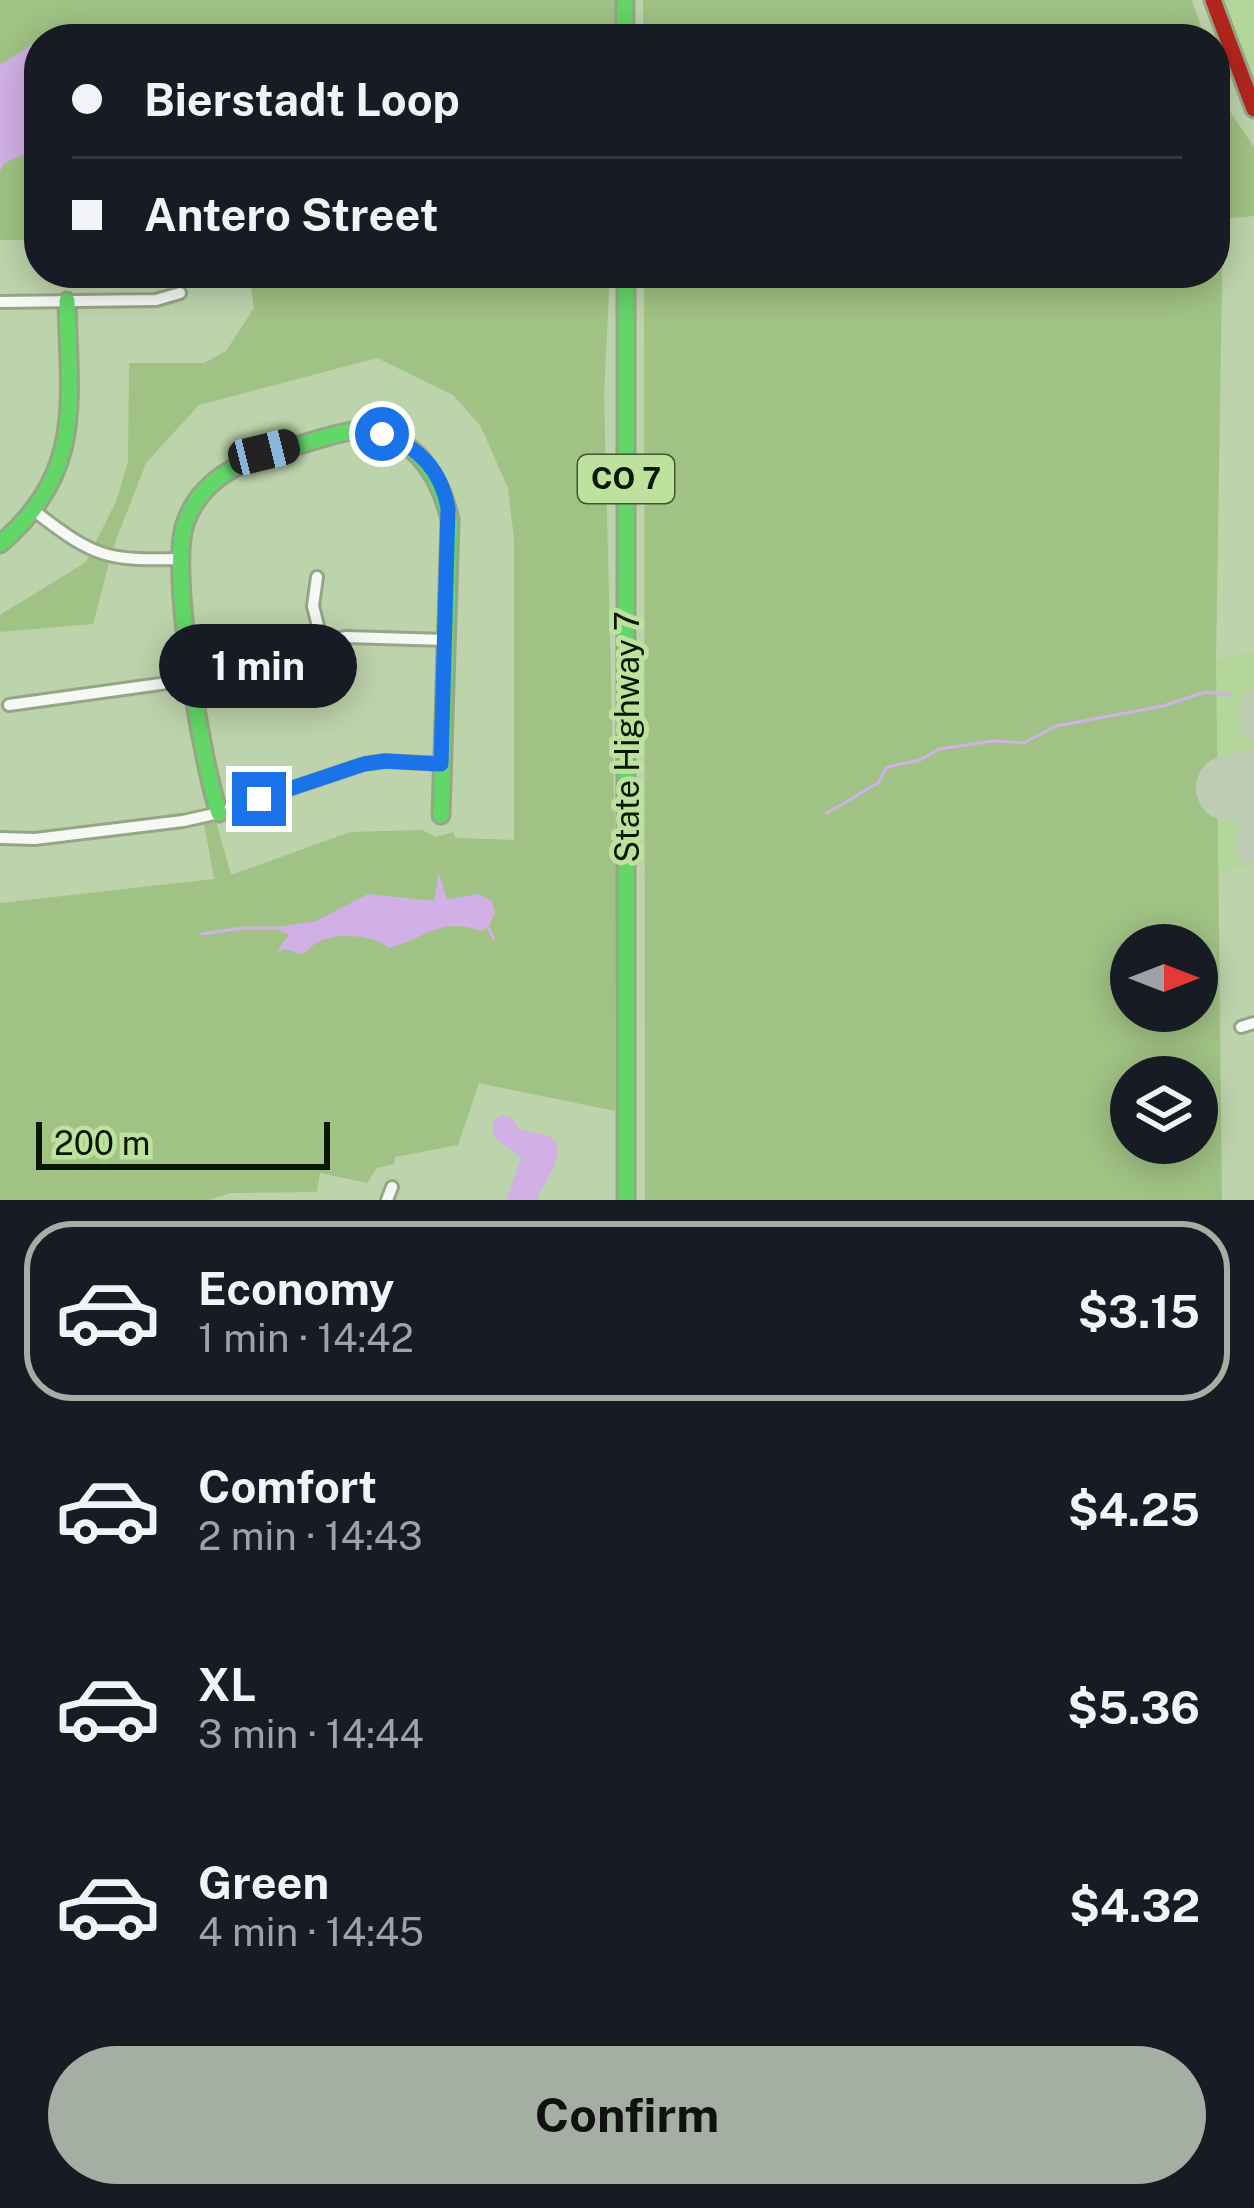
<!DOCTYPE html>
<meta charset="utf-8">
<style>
:root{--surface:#171b24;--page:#20242c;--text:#f1f3f6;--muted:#9ea1a6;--line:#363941;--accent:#a5aea2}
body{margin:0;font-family:"Public Sans",sans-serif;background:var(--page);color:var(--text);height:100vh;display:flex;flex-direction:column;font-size:45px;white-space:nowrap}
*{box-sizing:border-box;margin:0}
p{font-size:39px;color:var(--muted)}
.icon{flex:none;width:66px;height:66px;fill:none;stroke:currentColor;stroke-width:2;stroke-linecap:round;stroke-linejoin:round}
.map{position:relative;height:1200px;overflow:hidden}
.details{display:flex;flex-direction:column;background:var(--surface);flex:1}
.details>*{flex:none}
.banner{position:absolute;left:24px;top:24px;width:1206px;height:264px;border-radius:48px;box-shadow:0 6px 30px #0003;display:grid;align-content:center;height:264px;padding:0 48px;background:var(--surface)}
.needle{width:78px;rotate:90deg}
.tools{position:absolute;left:1110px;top:924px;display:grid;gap:24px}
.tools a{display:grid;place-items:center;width:108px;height:108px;border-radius:50%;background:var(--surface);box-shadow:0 6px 30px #0003;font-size:60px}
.scale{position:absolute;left:36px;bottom:30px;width:294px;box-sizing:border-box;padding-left:12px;border:6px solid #0a1700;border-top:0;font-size:33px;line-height:42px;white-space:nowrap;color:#0a1700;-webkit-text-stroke:9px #bce29d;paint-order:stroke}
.end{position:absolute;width:54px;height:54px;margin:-27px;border:15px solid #1a73e8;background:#fff;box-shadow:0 0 0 6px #fff}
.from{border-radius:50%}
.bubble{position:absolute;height:84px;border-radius:42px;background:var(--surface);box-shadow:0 6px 30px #0003;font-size:39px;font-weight:700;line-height:84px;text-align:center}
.car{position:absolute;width:36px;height:72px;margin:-36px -18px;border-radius:15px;box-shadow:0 0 9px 3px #0007;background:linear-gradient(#222 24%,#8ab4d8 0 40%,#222 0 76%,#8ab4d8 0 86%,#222 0)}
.banner b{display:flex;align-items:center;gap:42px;height:114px;font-size:45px}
.banner b+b{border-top:3px solid var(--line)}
.banner i{width:30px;height:30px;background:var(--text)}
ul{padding:21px 0 0;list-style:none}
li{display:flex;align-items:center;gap:36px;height:180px;margin:0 24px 18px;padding:0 24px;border:6px solid transparent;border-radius:48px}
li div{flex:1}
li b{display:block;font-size:45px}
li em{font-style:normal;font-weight:700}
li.current{border-color:var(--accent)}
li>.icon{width:108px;height:108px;stroke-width:1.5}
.button{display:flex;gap:24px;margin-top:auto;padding:24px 48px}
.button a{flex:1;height:138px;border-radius:72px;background:var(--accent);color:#111;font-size:48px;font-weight:700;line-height:138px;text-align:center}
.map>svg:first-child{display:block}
.built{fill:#b5d69a}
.green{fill:#a0c284;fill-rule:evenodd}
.water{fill:#d1b0e5}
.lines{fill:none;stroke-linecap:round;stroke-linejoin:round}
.stream{stroke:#d1b0e5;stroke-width:3}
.taxiway{stroke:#beccb3;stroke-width:27}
.runway{stroke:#beccb3;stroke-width:66}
.street-casing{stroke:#95a687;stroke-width:16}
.fast-casing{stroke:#95a687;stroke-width:21}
.jam-casing{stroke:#95a687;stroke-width:21}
.street{stroke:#f5f8f3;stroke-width:10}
.fast{stroke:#63d668;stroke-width:15}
.jam{stroke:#b3261e;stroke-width:15}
.route{stroke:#1a73e8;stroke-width:15}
.labels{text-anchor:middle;stroke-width:10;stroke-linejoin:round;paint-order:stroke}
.shield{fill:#bce29d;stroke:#3f542f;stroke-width:3}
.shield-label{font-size:30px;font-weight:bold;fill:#0a1700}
.street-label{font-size:33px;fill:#0a1700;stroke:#bce29d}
</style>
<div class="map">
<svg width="1254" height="1200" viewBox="0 0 1254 1200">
<rect width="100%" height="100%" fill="#bdd3ac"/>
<!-- built -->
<path class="built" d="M1220 0H1254V87Z
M1254 652V864L1216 873V659Z"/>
<!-- green -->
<path class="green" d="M0 0H622L621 39H39V240H0Z
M643 0H1192L1205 39H643Z
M1215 66 1231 113 1254 147V216L1223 219 1216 659 1222 1200H645L644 273H1215ZM1131 945H1197V1011H1131ZM1131 1077H1197V1143H1131Z
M249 273H610L604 394 616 881 615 1111 479 1083 458 1145 395 1157 394 1164 377 1168 367 1183 320 1173 317 1192 230 1193 209 1200H0V903L214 879 204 823 216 821 231 875 350 832 422 830 436 837 453 832 456 838 514 840V538L508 488 480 425 453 395 377 358 199 405 146 463 113 548 93 624 0 632V615L86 562 117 499 128 461 129 363H204L226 351 254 308Z"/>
<!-- water -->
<path class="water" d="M39 40V157L28 153 4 163 0 172V65Z
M439 873 447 899 479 894 492 901 495 913 488 927 481 931C439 916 427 938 389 948 374 935 338 932 318 942 312 945 308 951 302 954L284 949 276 952 289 935 280 931 283 926 316 921 368 894 434 901Z
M502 1115 512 1118 518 1128C528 1133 538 1132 548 1136 574 1146 541 1185 537 1200H506L521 1158 493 1136 494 1121Z"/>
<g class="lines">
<!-- stream -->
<path class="stream" d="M827 813 878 783 887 767 920 760 939 749 993 741 1024 743 1056 726 1163 706 1205 692 1231 695
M488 927 494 939
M202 934 243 928H282"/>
<!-- taxiway -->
<path class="taxiway" d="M1254 703V727
M1254 782 1249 849 1254 848"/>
<!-- runway -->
<path class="runway" d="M1229 788 1254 782"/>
<!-- street casing -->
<g class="street-casing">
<path id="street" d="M0 302 156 300 180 293
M37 513C94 557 107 561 179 559
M317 577 313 606 322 642
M9 705 232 674 322 642 346 637 446 640
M0 838 35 839 183 821 219 813 364 764 385 761 441 764
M1241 1027 1254 1023
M387 1200 392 1187"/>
</g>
<!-- fast casing -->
<g class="fast-casing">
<path id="fast" d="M625 0V39
M626 273V1200
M0 544C85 472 69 402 67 301
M219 813C202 763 169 570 185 524 202 473 252 457 299 445 316 440 334 434 352 431 407 423 440 474 450 520L441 815"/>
</g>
<!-- jam casing -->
<g class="jam-casing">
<path id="jam" d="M1213 0 1254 109"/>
</g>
<!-- street -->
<use href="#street" class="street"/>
<!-- fast -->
<use href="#fast" class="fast"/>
<!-- jam -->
<use href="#jam" class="jam"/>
</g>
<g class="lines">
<!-- route -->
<path class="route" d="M259 799 364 764 385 761 441 764 448 508C441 469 418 446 382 434"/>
</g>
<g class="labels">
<!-- shield labels -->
<rect class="shield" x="578" y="455" width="96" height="48" rx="9"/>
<g class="shield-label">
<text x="626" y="489">CO 7</text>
</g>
<!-- street labels -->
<g class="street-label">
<text transform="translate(627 737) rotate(-90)" y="12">State Highway 7</text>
</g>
</g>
</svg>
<div class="tools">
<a><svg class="needle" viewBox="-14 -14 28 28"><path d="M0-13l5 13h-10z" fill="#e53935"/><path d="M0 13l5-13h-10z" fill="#9ea1a6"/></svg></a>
<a><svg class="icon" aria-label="layers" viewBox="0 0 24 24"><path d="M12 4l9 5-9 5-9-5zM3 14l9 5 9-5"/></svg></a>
</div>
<div class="scale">200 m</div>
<i class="end from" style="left:382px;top:434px"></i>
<i class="end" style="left:259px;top:799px"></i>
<div class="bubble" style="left:159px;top:624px;width:198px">1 min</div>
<i class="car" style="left:264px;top:452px;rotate:76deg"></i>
<div class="banner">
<b><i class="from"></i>Bierstadt Loop</b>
<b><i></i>Antero Street</b>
</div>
</div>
<section class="details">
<ul>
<li class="current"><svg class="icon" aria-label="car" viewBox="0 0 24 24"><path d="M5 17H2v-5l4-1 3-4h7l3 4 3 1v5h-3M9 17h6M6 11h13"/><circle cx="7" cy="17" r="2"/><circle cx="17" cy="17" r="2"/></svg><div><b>Economy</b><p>1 min · 14:42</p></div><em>$3.15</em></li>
<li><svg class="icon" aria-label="car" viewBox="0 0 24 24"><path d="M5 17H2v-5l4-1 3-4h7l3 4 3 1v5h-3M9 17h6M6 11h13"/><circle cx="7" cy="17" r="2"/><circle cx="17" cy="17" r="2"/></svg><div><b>Comfort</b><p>2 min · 14:43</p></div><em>$4.25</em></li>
<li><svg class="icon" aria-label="car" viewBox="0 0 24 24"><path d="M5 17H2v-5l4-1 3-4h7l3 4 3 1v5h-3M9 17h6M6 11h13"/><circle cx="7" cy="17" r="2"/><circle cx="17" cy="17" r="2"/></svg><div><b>XL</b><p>3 min · 14:44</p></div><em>$5.36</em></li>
<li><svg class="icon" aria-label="car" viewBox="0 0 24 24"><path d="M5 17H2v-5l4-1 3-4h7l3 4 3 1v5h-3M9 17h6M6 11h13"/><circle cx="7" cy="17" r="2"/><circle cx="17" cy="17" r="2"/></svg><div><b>Green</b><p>4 min · 14:45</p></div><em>$4.32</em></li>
</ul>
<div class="button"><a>Confirm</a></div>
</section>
